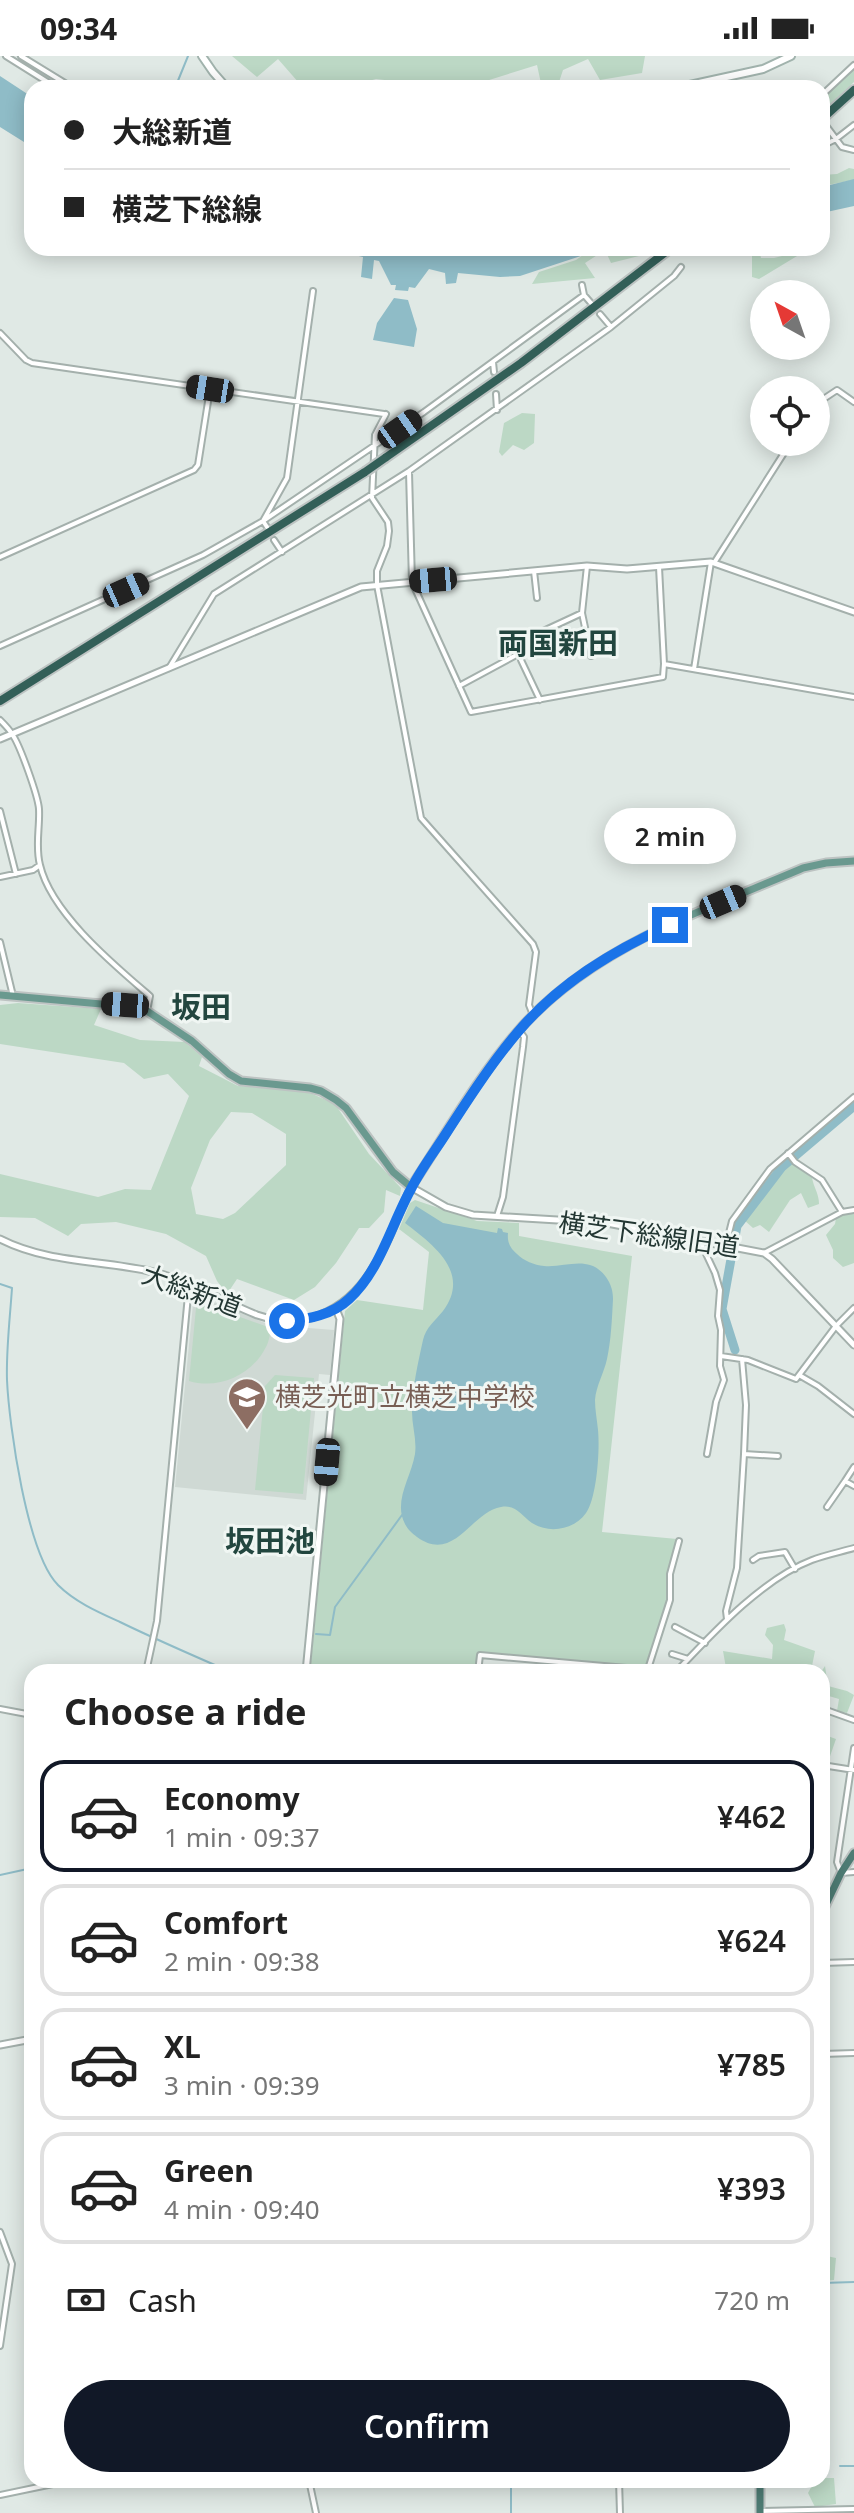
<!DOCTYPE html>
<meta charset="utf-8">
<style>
:root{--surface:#fff;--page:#f2f2f2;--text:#222;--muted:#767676;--line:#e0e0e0;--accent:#111827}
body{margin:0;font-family:"Noto Sans","Noto Sans JP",sans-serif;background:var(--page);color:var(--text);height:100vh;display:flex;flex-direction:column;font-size:30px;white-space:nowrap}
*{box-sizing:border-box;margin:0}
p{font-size:26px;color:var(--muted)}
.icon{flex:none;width:44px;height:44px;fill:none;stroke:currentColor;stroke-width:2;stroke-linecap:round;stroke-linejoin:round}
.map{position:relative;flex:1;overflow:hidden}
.sheet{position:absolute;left:24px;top:1608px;width:806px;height:824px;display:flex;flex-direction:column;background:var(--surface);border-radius:24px;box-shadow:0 4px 20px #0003}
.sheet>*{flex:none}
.top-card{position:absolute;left:24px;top:24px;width:806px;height:176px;border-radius:24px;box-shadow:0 4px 20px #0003;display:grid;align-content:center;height:176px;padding:0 40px;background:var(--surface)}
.needle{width:52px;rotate:320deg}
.fabs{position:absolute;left:750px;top:224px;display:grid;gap:16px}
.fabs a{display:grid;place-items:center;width:80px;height:80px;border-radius:50%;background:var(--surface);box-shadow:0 4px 20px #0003;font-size:40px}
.end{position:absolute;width:36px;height:36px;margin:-18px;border:10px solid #1a73e8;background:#fff;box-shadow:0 0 0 4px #fff}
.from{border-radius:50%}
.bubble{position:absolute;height:56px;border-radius:28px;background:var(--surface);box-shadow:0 4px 20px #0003;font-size:26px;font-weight:600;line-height:56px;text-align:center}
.car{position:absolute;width:24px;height:48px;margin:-24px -12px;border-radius:10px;box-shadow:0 0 6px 2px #0007;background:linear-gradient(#222 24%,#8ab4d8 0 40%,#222 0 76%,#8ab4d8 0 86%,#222 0)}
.top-card b{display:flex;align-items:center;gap:28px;height:76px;font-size:30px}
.top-card b+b{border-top:2px solid var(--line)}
.top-card i{width:20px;height:20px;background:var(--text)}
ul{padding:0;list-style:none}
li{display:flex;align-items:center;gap:24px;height:112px;margin:0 16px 12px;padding:0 24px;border:4px solid var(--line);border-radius:24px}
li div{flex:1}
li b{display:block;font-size:30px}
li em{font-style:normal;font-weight:600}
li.selected{border-color:var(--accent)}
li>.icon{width:72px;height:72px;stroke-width:1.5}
h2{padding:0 40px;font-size:36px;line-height:96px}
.pay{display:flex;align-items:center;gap:20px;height:88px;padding:0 40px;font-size:30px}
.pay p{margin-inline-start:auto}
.cta{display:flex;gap:16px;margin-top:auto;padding:16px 40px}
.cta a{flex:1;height:92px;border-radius:48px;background:var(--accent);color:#fff;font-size:32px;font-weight:600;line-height:92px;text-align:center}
.status{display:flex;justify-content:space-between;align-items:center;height:56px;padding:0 40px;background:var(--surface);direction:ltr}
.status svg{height:22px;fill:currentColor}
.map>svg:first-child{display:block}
.built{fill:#cfd9d4}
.green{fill:#bcd8c5;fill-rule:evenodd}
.water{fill:#8fbcc7}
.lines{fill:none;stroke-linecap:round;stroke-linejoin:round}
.stream{stroke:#8fbcc7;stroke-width:2}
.river{stroke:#8fbcc7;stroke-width:9}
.minor-casing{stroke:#a4b0ac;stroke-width:8}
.tertiary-casing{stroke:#a4b0ac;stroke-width:9}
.secondary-casing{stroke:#a1b3ad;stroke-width:10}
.primary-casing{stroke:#bdc3c2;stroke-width:11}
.trunk-casing{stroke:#bdc3c2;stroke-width:11}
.motorway-casing{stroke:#bdc3c2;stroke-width:12}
.minor{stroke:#fff;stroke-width:4}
.tertiary{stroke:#fff;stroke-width:5}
.secondary{stroke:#fff;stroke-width:6}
.primary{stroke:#6a998f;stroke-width:7}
.trunk{stroke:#4e7c74;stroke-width:7}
.motorway{stroke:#335f58;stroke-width:8}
.motorway-bridge-casing{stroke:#bdc3c2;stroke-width:12;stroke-linecap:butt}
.motorway-bridge{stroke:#335f58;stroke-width:8}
.route{stroke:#1a73e8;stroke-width:10}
.labels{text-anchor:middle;stroke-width:6;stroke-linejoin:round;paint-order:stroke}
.street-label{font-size:26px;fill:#233733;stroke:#f0f6f3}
.education-label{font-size:26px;fill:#785e54;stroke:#f0f6f3;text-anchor:start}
.quarter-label{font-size:30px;font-weight:bold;fill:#22463f;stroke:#f0f6f3}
</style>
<div class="status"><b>09:34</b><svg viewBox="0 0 49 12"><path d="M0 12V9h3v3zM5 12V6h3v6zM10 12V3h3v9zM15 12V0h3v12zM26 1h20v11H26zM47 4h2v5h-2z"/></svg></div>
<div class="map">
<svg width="854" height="2457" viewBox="0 0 854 2457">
<rect width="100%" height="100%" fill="#e0e9e5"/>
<!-- built -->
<path class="built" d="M204 1242 270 1269 334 1274 330 1319 319 1318 306 1444 175 1431 193 1248Z"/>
<!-- green -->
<path class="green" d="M232 0H645L642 17 600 24 588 3 563 14 557 32H542L537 9 486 25 485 32H433L427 29 376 23 354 29 352 32H321L314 26 299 27 278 3 257 21Z
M854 12V26L822 56V42Z
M849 112 854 113V124L822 130V119L837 118Z
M593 192H650L647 198 611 207 605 194 585 207 595 222 532 228 539 216 576 204Z
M779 192 807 194 759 223 752 221V196L759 193 761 202H774L782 200Z
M522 357 535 358 534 387 524 394 513 389 502 400 499 396 504 367Z
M18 947 101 953 94 969 140 984 185 986 202 1001 199 1010 238 1030 308 1036 335 1048 369 1098 401 1132 400 1140 386 1134 384 1156 369 1172H359L336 1207 315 1231 294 1244 237 1223 227 1238 217 1225 206 1200 166 1178 116 1166 81 1168 68 1180 35 1162 0 1161V1118L98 1141 125 1133 151 1134 189 1040 168 1018 144 1023 124 1007 0 988V949ZM231 1056 252 1057 286 1078V1109L235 1157 223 1163 196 1158 191 1132 210 1084Z
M791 1106 812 1122C814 1132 819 1138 819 1148L808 1152 801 1137 790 1144 769 1176 760 1169 753 1172 744 1164 783 1113Z
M415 1144 477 1165 519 1167V1180L632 1200 602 1476 677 1483 667 1519V1544L646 1608 643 1611 478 1596 476 1616H310L345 1255 357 1244 423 1254 429 1196 399 1173 410 1147Z
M844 1158H854V1207L843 1211 833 1202V1194L826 1179 835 1168 836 1162Z
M201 1247 271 1272C270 1278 269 1286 266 1291 252 1319 219 1334 189 1325L196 1252Z
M275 1319 314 1322 303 1438 255 1434 265 1330Z
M784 1568 786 1574 784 1584 815 1595 811 1615 814 1616H742L726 1612 723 1595 772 1603 773 1589 765 1579 767 1572Z
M825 1610 828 1630 847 1635 854 1639 847 1657 837 1655 839 1643 822 1638 821 1616Z
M822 1678 836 1683 828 1706 822 1703Z
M822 2199 836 2202 834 2224 822 2225Z
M822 2422H834L836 2448 815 2451 808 2437 815 2424H822Z"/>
<!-- water -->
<path class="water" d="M0 20 32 41V91L0 71Z
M854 123V150L822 157V131Z
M325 192H591L590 197 520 220 500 221 458 217 456 227 446 228 445 217 429 213 415 232 409 231 408 235 395 234 396 229H391L379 205 374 204 372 223 361 221 363 201Z
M394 242 408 244 417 273 414 291 373 284 377 267Z
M416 1150 443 1167 497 1177 498 1172 502 1173 503 1176 508 1177C507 1186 510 1192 517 1198 524 1205 534 1209 544 1210 566 1212 589 1198 606 1221 611 1228 613 1235 613 1243 612 1263 611 1285 607 1303 604 1317 596 1330 595 1344 595 1354 597 1364 598 1374 600 1393 597 1442 586 1457 574 1474 549 1478 532 1467 522 1460 516 1448 501 1451 471 1456 454 1508 417 1481 412 1477 408 1474 405 1468 393 1445 411 1422 415 1398 417 1384 412 1370 412 1356 412 1333 418 1307 423 1284 426 1271 435 1265 443 1255 472 1216 432 1188 405 1167Z"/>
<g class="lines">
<!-- stream -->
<path class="stream" d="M175 32 188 0
M0 1228 12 1232C10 1262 6 1294 7 1324 9 1369 27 1498 58 1529 75 1546 98 1556 120 1566 157 1584 194 1600 231 1616
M316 1578 330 1579 335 1551 402 1459
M0 1819 32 1812
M822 2227 854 2226
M840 2410H854
M511 2424V2457"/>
<!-- river -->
<path class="river" d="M735 1294 722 1253 737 1170 782 1111 854 1050"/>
<!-- minor casing -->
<g class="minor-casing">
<path id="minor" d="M6 0 57 32
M21 0 73 32
M822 39 854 9
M827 71 836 83 854 69
M822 90 836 83 842 91 854 94
M582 229 584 239 591 247
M600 258 611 271
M0 277 26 304 32 307 384 358
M493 306 494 316
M496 338 497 354
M816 348 837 334 854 346
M386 358 375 379 372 442 388 466 389 475 387 490 377 515V529L421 762 533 888 536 896 529 949 533 959
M409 416 412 526 471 656 663 621 664 608 659 511
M267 471 263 465 287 422 313 235
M274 484 282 496
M0 501 194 414 198 409 210 333
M714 507 791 386
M587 510 582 557 591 600
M534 515 537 542
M0 590 203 499 263 465 424 356 584 239
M664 608 854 641
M169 612 214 538 409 415 611 271 674 220 681 211
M694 613 711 506
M459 630 522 596
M540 644 521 604 522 596 539 577 582 557
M0 664C4 668 9 673 12 678 20 689 38 740 39 753 40 772 35 790 40 809 51 857 114 909 150 940L147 955
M0 755 16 818
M0 821 33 814 40 809
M0 886 13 940
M788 1097 795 1106 822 1124 842 1156
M497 1160 503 1141 523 991 524 981 519 974
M700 1185 715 1217 720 1234 718 1260 721 1274 720 1310 724 1324 716 1346 707 1398
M726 1189 732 1165 770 1113 854 1041
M764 1197 842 1156 854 1154
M721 1300 748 1304 796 1323 799 1319 818 1330 854 1358
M799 1319 836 1270 854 1252
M744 1398 778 1400
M845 1425 854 1411
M827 1451 845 1425 854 1430
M753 1504 759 1500 785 1496 795 1513
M727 1563 726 1555 737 1512 744 1398 746 1349 742 1303
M675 1571 705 1587
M672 1598 688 1603
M648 1613 670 1544V1518L679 1485
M146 1616 157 1565 189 1229
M478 1616 480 1599 672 1616
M676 1616C712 1578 762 1523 812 1504 825 1499 840 1496 854 1492
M0 1653 32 1659
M826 1654 854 1664
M854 1692 837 1806 841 1817 854 1816
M822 1709 854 1714
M822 1907 854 1906
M822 1998 854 1997
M0 2176 12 2208 0 2290
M309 2424 316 2457
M619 2424 620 2457
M0 2439 72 2424
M760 2455 854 2453"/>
</g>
<!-- tertiary casing -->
<g class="tertiary-casing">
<path id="tertiary" d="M0 683 361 531 587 510 627 513 711 506 854 556
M0 1183C47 1207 99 1204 149 1215 187 1223 221 1245 257 1259 275 1265 294 1267 311 1262 371 1245 388 1181 411 1131L446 1151 473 1159 607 1167 764 1197 772 1203 854 1289
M306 1616 340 1263 336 1253
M0 1989 32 1983"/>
</g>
<!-- secondary casing -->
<g class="secondary-casing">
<path id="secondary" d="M202 0 213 16 227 32
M676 32 763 13 791 0"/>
</g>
<!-- primary casing -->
<g class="primary-casing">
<path id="primary" d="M0 939 135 951 147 955 192 985 229 1018 241 1025 310 1032 321 1035 336 1044 346 1052 393 1116 411 1131C446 1078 477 1022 519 974 593 890 703 855 803 812L826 807 854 805"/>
</g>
<!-- trunk casing -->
<g class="trunk-casing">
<path id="trunk" d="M822 1857 841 1817 854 1797
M760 2457V2424"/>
</g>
<!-- motorway casing -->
<g class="motorway-casing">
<path id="motorway" d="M822 63 854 34
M385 402 521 307 671 192
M0 645 365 416"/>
</g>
<!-- minor -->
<use href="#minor" class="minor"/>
<!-- tertiary -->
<use href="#tertiary" class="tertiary"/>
<!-- secondary -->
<use href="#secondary" class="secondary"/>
<!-- primary -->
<use href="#primary" class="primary"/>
<!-- trunk -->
<use href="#trunk" class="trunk"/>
<!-- motorway -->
<use href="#motorway" class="motorway"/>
<!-- motorway-bridge casing -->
<g class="motorway-bridge-casing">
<path id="motorway-bridge" d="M365 416 385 402"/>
</g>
<!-- motorway-bridge -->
<use href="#motorway-bridge" class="motorway-bridge"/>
</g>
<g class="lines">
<!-- route -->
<path class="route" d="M287 1265C309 1263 332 1259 349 1243 380 1215 391 1169 411 1133 421 1113 435 1095 447 1076 469 1042 491 1008 517 977 558 928 612 895 670 869"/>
</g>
<!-- icons -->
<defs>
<g id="school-pin" transform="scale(2)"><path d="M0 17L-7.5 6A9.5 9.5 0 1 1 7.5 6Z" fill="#8d6e63" stroke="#f0f6f3"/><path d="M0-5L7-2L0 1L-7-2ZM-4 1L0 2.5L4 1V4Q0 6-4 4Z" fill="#fff"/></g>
</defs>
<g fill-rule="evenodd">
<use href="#school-pin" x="247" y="1341"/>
</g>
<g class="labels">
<!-- street labels -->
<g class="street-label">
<text transform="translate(649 1179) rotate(8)" y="9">横芝下総線旧道</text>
<text transform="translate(192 1235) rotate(20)" y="9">大総新道</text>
</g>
<!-- education labels -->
<g class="education-label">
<text x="275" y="1350">横芝光町立横芝中学校</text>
</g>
<!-- quarter labels -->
<g class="quarter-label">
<text x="558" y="598">両国新田</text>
<text x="201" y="962">坂田</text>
<text x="270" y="1496">坂田池</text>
</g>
</g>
</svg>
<div class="fabs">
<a><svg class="needle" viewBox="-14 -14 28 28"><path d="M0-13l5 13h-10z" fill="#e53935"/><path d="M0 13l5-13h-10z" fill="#767676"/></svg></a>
<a><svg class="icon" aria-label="locate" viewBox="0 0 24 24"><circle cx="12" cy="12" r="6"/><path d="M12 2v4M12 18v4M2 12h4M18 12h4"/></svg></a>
</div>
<i class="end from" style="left:287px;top:1265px"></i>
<i class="end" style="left:670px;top:869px"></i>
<div class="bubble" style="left:604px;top:752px;width:132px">2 min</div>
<i class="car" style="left:210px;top:333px;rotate:279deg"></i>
<i class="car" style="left:400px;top:373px;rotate:55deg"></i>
<i class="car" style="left:433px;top:524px;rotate:265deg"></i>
<i class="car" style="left:126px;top:534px;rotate:66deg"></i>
<i class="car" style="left:723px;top:846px;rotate:67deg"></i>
<i class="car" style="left:125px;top:949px;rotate:274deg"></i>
<i class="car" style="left:327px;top:1406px;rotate:185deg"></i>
<div class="top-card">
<b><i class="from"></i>大総新道</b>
<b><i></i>横芝下総線</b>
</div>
<section class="sheet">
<h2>Choose a ride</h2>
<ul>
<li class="selected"><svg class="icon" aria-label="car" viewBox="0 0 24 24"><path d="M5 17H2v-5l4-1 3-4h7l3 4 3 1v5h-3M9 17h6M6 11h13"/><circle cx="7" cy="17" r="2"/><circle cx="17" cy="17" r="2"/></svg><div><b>Economy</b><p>1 min · 09:37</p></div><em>¥462</em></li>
<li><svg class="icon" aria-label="car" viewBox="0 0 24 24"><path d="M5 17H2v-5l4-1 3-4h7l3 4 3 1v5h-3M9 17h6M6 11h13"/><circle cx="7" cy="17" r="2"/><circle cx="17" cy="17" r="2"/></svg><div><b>Comfort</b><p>2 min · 09:38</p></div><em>¥624</em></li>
<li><svg class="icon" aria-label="car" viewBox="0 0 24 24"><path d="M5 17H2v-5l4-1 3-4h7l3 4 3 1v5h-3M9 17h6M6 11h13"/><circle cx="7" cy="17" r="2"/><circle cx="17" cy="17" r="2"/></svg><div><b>XL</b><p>3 min · 09:39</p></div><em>¥785</em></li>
<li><svg class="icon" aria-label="car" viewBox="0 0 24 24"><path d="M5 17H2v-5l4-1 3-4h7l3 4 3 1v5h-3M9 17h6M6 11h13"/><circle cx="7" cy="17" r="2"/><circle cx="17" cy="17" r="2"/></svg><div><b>Green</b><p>4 min · 09:40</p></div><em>¥393</em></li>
</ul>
<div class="pay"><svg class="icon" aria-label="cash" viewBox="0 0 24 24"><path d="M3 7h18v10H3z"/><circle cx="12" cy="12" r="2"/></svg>Cash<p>720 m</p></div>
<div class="cta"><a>Confirm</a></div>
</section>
</div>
